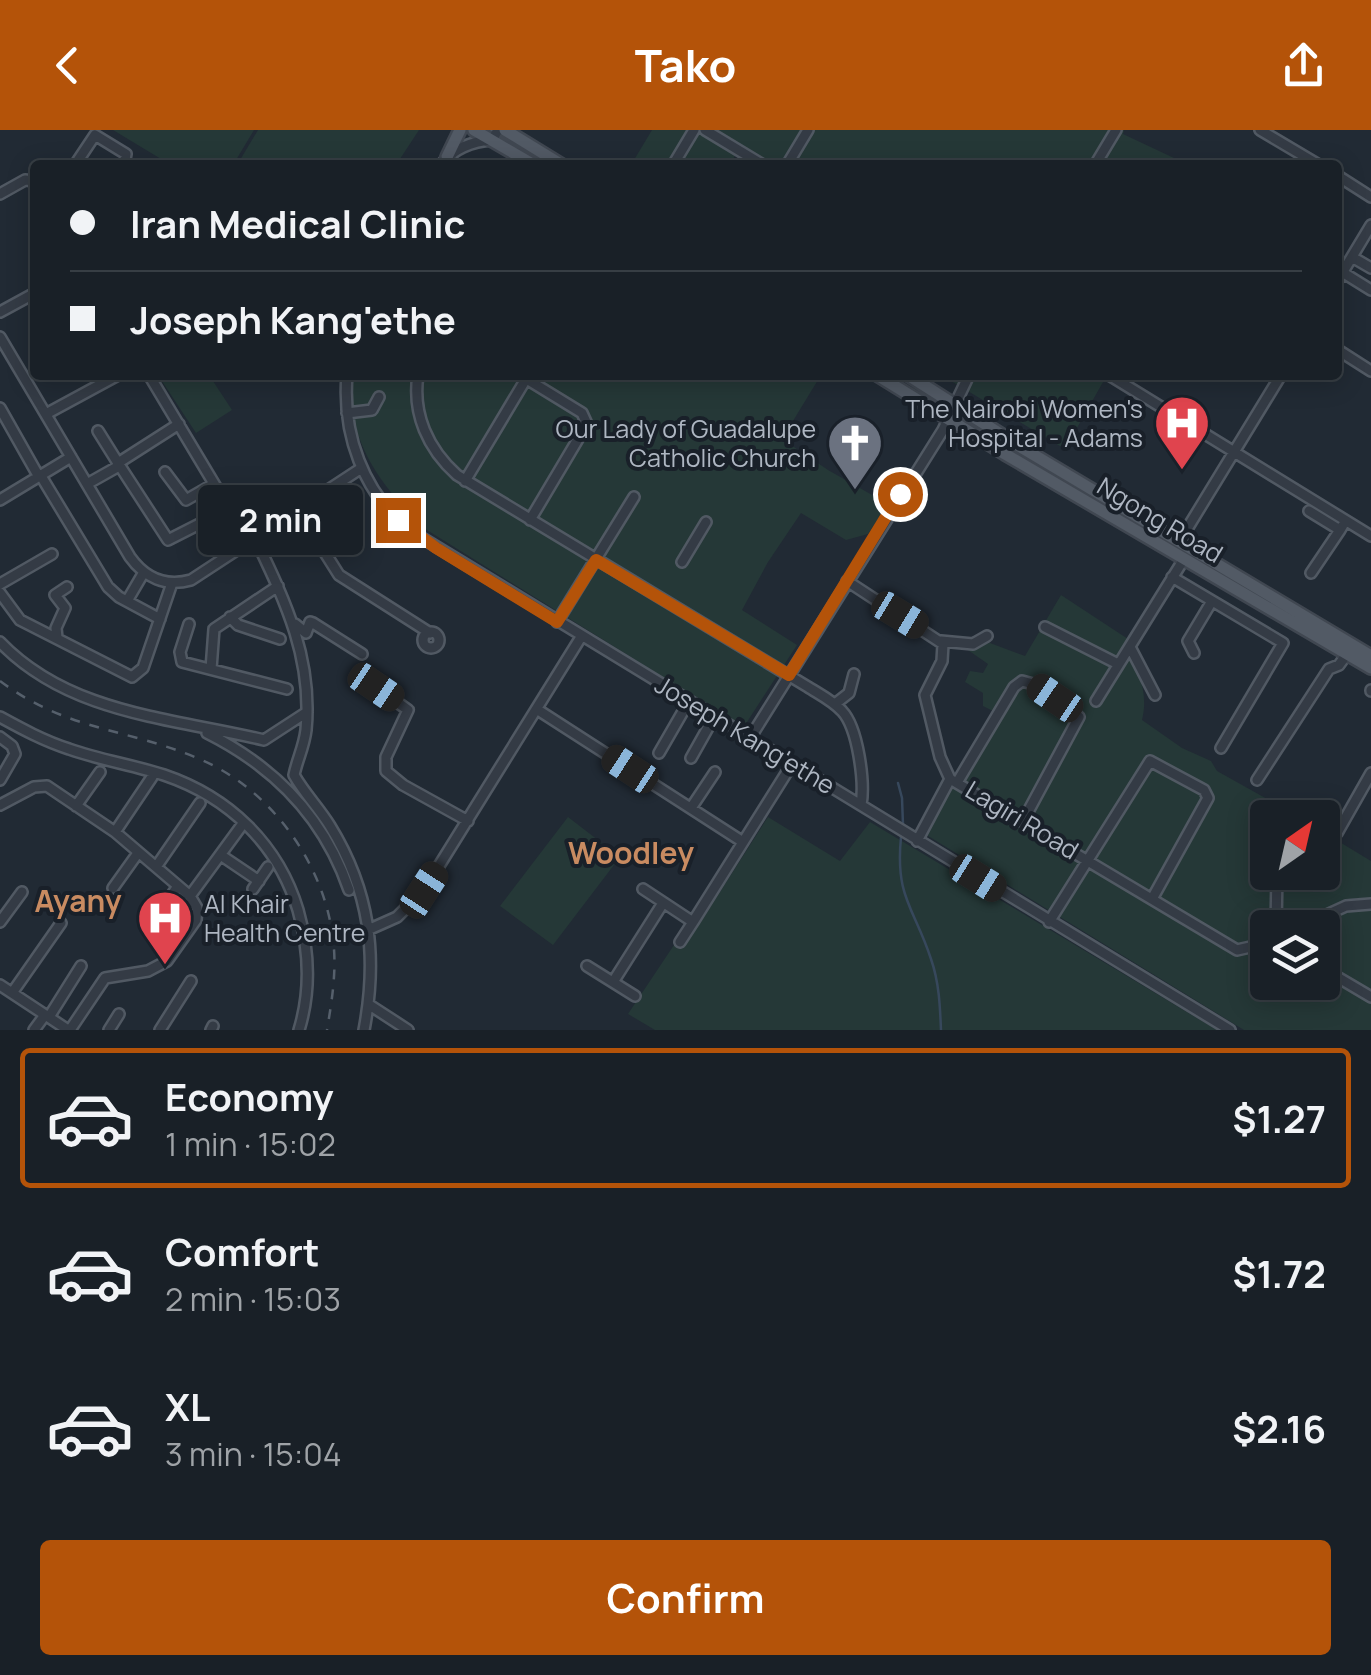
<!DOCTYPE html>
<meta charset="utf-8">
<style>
:root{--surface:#192027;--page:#262d33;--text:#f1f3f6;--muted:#9fa3a7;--line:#373e44;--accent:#b45309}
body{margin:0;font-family:Manrope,sans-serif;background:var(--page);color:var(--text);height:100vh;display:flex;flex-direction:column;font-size:38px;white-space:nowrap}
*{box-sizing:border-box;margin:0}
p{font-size:32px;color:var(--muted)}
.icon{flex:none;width:55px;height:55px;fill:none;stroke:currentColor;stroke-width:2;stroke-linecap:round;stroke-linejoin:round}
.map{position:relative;height:900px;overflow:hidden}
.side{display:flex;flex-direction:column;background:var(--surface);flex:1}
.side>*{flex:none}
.banner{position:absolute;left:30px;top:30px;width:1312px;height:220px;border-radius:10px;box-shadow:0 5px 25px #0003,0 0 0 2px var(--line);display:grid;align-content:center;height:220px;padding:0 40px;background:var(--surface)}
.needle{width:65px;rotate:34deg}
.tools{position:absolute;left:1250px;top:670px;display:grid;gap:20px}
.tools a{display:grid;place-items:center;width:90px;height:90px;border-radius:10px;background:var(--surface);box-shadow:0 5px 25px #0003,0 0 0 2px var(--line);font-size:50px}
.end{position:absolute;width:45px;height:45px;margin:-22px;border:12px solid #b45309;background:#fff;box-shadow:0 0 0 5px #fff}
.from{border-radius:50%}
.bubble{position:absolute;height:70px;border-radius:10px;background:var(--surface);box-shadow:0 5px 25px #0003,0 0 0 2px var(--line);font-size:32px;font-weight:700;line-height:70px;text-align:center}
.car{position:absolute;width:30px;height:60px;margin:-30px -15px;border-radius:12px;box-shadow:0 0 8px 2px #0007;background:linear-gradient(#222 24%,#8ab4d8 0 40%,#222 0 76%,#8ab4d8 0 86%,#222 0)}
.banner b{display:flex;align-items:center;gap:35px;height:95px;font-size:38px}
.banner b+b{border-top:2px solid var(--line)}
.banner i{width:25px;height:25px;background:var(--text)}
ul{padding:18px 0 0;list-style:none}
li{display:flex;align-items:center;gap:30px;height:140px;margin:0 20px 15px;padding:0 20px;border:5px solid transparent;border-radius:10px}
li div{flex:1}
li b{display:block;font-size:38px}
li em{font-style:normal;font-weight:700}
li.on{border-color:var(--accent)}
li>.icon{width:90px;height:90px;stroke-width:1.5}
.button{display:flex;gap:20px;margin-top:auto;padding:20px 40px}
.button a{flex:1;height:115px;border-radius:10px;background:var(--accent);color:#fff;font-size:40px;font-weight:700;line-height:115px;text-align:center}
header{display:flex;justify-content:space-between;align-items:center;height:130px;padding:0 40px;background:var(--accent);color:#fff;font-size:45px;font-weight:700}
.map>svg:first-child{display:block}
.green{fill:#253837;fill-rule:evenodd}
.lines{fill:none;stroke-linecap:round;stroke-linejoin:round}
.stream{stroke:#37485c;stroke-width:2.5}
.minor-casing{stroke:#515963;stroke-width:14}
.major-casing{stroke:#404751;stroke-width:16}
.minor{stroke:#343b45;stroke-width:9}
.major{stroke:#525a65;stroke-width:11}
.rail{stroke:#56606c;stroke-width:2.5;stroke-dasharray:10 10;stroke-linecap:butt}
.route{stroke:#b45309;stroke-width:12}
.labels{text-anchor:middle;stroke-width:8;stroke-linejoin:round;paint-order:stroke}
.poi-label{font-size:25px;fill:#aeb6c2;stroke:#192029;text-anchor:end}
.street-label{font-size:25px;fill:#aeb6c2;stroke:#192029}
.quarter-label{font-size:30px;font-weight:bold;fill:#c98b61;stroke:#192029}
</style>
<header><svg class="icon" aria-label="back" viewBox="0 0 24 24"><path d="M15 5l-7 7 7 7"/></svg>Tako<svg class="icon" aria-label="share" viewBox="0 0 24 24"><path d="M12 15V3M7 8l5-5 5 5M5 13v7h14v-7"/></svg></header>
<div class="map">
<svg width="1371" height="900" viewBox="0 0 1371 900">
<rect width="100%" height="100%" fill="#212a34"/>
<!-- green -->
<path class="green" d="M113 0H254L233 35H171Z
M258 0H419L396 35H237Z
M652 0H1124L1123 4 1174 28 1202 31 1209 35H775L742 16 729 35H631Z
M158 245H209L232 280 196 303Z
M353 245H821L782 309 828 340 888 374 868 404 846 410 801 383 768 432 742 480 797 515 745 595H740L427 400C384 361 343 308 353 245Z
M941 245H1107L1065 319Z
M1061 465 1128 509 1125 515C1138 540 1149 562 1142 590L1182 618 1211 631 1217 641 1299 687 1268 688V742H1322L1323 702 1371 731V900H1244L925 704 949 656 956 655 995 582 983 576V563L965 552 970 541 983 543 988 534 965 518 990 513 1025 526ZM1268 798H1322V852H1268Z
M568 687 620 727 553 815 500 776Z
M768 687 840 731 870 692 1217 900H655L628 884 692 788 700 793Z"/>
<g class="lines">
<!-- stream -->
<path class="stream" d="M898 653 902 668 903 695
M901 707C895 768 914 777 931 829 939 852 940 875 941 900"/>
<!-- minor casing -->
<g class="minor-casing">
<path id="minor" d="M705 0 763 35
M1260 0 1319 35
M75 35 95 5 126 24 124 35
M441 35C452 19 473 11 492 10L498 0
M673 35 694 0
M787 35 808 0
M1095 35 1116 0
M1338 46 1371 67
M0 64 25 50 35 51
M1352 127 1371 138
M1342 142 1371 160
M1338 150 1371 95
M0 182 35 163
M0 207 130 427C145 448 166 457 191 450L360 339
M1338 220 1371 241
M149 245 249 412
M347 245C342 304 363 362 409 400L1230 900
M418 245C412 284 428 319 457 345L808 557C819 564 833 571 842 581 858 598 865 652 861 675
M520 245 582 283 587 294 530 390
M1109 245 1371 406
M0 278 39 347
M347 283 372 280 379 267
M46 284 118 245
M98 301 118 333 179 294
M118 333 168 410 229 379
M165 342 186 370 214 354
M41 346 108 457 119 467 160 489
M465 351 526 249
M87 354 119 336
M0 370 71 327
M298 380 339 445 430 503
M1309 381 1340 400 1343 395
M255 408C285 471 313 528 306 600 304 617 297 630 294 645 304 663 319 678 330 696 370 761 378 826 364 900
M1179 412 1281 245
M682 432 706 392
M1311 443 1340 400
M1172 447 1283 513 1221 618
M847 451 943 514 942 531 925 565 940 627 950 649 1237 820 1268 813
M0 454 52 424
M0 463 20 490 132 547 143 538 172 453
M127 471 144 442
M230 487 238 495 280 509
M557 492 634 367
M189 494 180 522 182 532 287 559
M295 494 306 503 310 492 313 493 362 524
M1045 497 1118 534
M423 510a8 8 0 1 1 16 0a8 8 0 1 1-16 0Z
M57 508 56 498 65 478 55 465 67 457
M941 511 973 514 987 506
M0 512C69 584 172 588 264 610L307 582
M1130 517 1155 565
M1194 523 1188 511 1212 471
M211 539 214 499 278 456
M376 557 408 580 386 627V641L403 655 468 691
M1371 561V560
M1096 571 1184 429
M835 574 849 563 854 544
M538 580 743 712
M0 587C22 599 44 611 69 619 100 630 133 635 164 645 229 667 278 714 298 780 309 819 311 861 299 900
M207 603C275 637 324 687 349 760
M0 607 12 616 15 624 0 650
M750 608 943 300 969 245
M659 623 689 571
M691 628 714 587
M1257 650 1329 539 1339 535 1347 524
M958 651 1014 557 1022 551 1033 554 1079 587 1023 691
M0 675 34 657 47 656 115 702 190 766 197 778 196 790 167 831 148 841 105 848 70 900
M76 676 100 642
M691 678 715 642
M115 702 152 647
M1337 703 1371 643
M917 711 950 649
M222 726 259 751
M156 737 200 673
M113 758 138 723
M253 759 268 737
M643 759 693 792 792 634
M190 766 242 695
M0 792 22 762
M1049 792 1150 631 1204 660 1208 668 1152 769
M149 798 178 756
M1276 798 1277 742
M1298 798 1346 776 1371 774
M370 799 397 787 424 760 581 507
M680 812 693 792
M587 836 635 866
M1322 838 1371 867
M613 852 663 773
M0 855 68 900
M12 863 61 793
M368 874 408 900
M49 887 81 836
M34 900 45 885
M109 900 119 884
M160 900 191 851
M211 900 213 896"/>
</g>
<!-- major casing -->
<g class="major-casing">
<path id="major" d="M474 0 534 35
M505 0 562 35
M447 27 460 0
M877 245 1005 324 1371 538
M908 245 1024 319 1371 526"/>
</g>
<!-- minor -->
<use href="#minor" class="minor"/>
<!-- major -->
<use href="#major" class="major"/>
<!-- rail -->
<path class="rail" d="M0 551C67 601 126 598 197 628 269 657 324 732 333 809 337 840 332 870 327 900"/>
</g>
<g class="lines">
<!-- route -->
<path class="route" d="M398 390 436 418 557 492 596 430 789 545 900 364"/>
</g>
<!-- icons -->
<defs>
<g id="hospital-pin" transform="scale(2.875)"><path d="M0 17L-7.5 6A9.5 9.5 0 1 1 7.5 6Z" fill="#e0444e" stroke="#192029"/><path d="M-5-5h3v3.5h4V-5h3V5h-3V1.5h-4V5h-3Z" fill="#fff"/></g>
<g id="church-pin" transform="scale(2.875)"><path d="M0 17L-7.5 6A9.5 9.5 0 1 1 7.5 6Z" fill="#6b7280" stroke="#192029"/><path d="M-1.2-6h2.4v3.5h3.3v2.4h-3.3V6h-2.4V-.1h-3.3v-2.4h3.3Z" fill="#fff"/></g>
</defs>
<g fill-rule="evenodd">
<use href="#hospital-pin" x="1182" y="293"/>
<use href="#church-pin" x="855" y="313"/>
<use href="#hospital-pin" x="165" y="788"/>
</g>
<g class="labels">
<!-- poi labels -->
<g class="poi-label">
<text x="1143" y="288">The Nairobi Women's<tspan x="1143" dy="29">Hospital - Adams</tspan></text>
<text x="816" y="308">Our Lady of Guadalupe<tspan x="816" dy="29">Catholic Church</tspan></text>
<text x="204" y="783" text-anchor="start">Al Khair<tspan x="204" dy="29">Health Centre</tspan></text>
</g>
<!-- street labels -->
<g class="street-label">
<text transform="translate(1160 390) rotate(31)" y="9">Ngong Road</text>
<text transform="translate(745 605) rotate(31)" y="9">Joseph Kang'ethe</text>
<text transform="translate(1022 690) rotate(31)" y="9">Lagiri Road</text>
</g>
<!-- quarter labels -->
<g class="quarter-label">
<text x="631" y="734">Woodley</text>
<text x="78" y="782">Ayany</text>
</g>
</g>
</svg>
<div class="tools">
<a><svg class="needle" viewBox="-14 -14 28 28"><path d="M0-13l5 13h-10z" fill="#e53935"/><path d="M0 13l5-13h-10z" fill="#9fa3a7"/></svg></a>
<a><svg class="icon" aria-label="layers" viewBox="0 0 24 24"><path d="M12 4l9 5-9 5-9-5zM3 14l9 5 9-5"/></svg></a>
</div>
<i class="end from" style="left:900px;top:364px"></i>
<i class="end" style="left:398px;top:390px"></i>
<div class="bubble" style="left:198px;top:355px;width:165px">2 min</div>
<i class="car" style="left:900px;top:485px;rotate:121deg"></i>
<i class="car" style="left:376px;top:557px;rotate:124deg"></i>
<i class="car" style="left:1055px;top:568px;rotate:304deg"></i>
<i class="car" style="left:630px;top:639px;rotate:303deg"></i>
<i class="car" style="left:978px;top:748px;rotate:122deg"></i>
<i class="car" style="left:424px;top:760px;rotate:33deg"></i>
<div class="banner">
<b><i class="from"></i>Iran Medical Clinic</b>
<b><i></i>Joseph Kang'ethe</b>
</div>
</div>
<section class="side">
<ul>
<li class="on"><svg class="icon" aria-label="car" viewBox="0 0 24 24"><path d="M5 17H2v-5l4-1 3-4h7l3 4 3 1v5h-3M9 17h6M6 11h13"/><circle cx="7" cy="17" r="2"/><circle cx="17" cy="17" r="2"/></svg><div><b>Economy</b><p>1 min · 15:02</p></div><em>$1.27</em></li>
<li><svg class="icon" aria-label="car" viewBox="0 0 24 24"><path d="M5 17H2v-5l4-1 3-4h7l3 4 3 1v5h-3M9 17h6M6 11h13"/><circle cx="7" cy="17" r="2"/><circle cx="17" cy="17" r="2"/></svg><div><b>Comfort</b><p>2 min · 15:03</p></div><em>$1.72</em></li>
<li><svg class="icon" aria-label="car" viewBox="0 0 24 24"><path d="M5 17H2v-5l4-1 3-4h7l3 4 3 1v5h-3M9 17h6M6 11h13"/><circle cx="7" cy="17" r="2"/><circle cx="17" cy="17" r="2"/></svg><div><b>XL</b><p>3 min · 15:04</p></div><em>$2.16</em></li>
</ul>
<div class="button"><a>Confirm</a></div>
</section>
